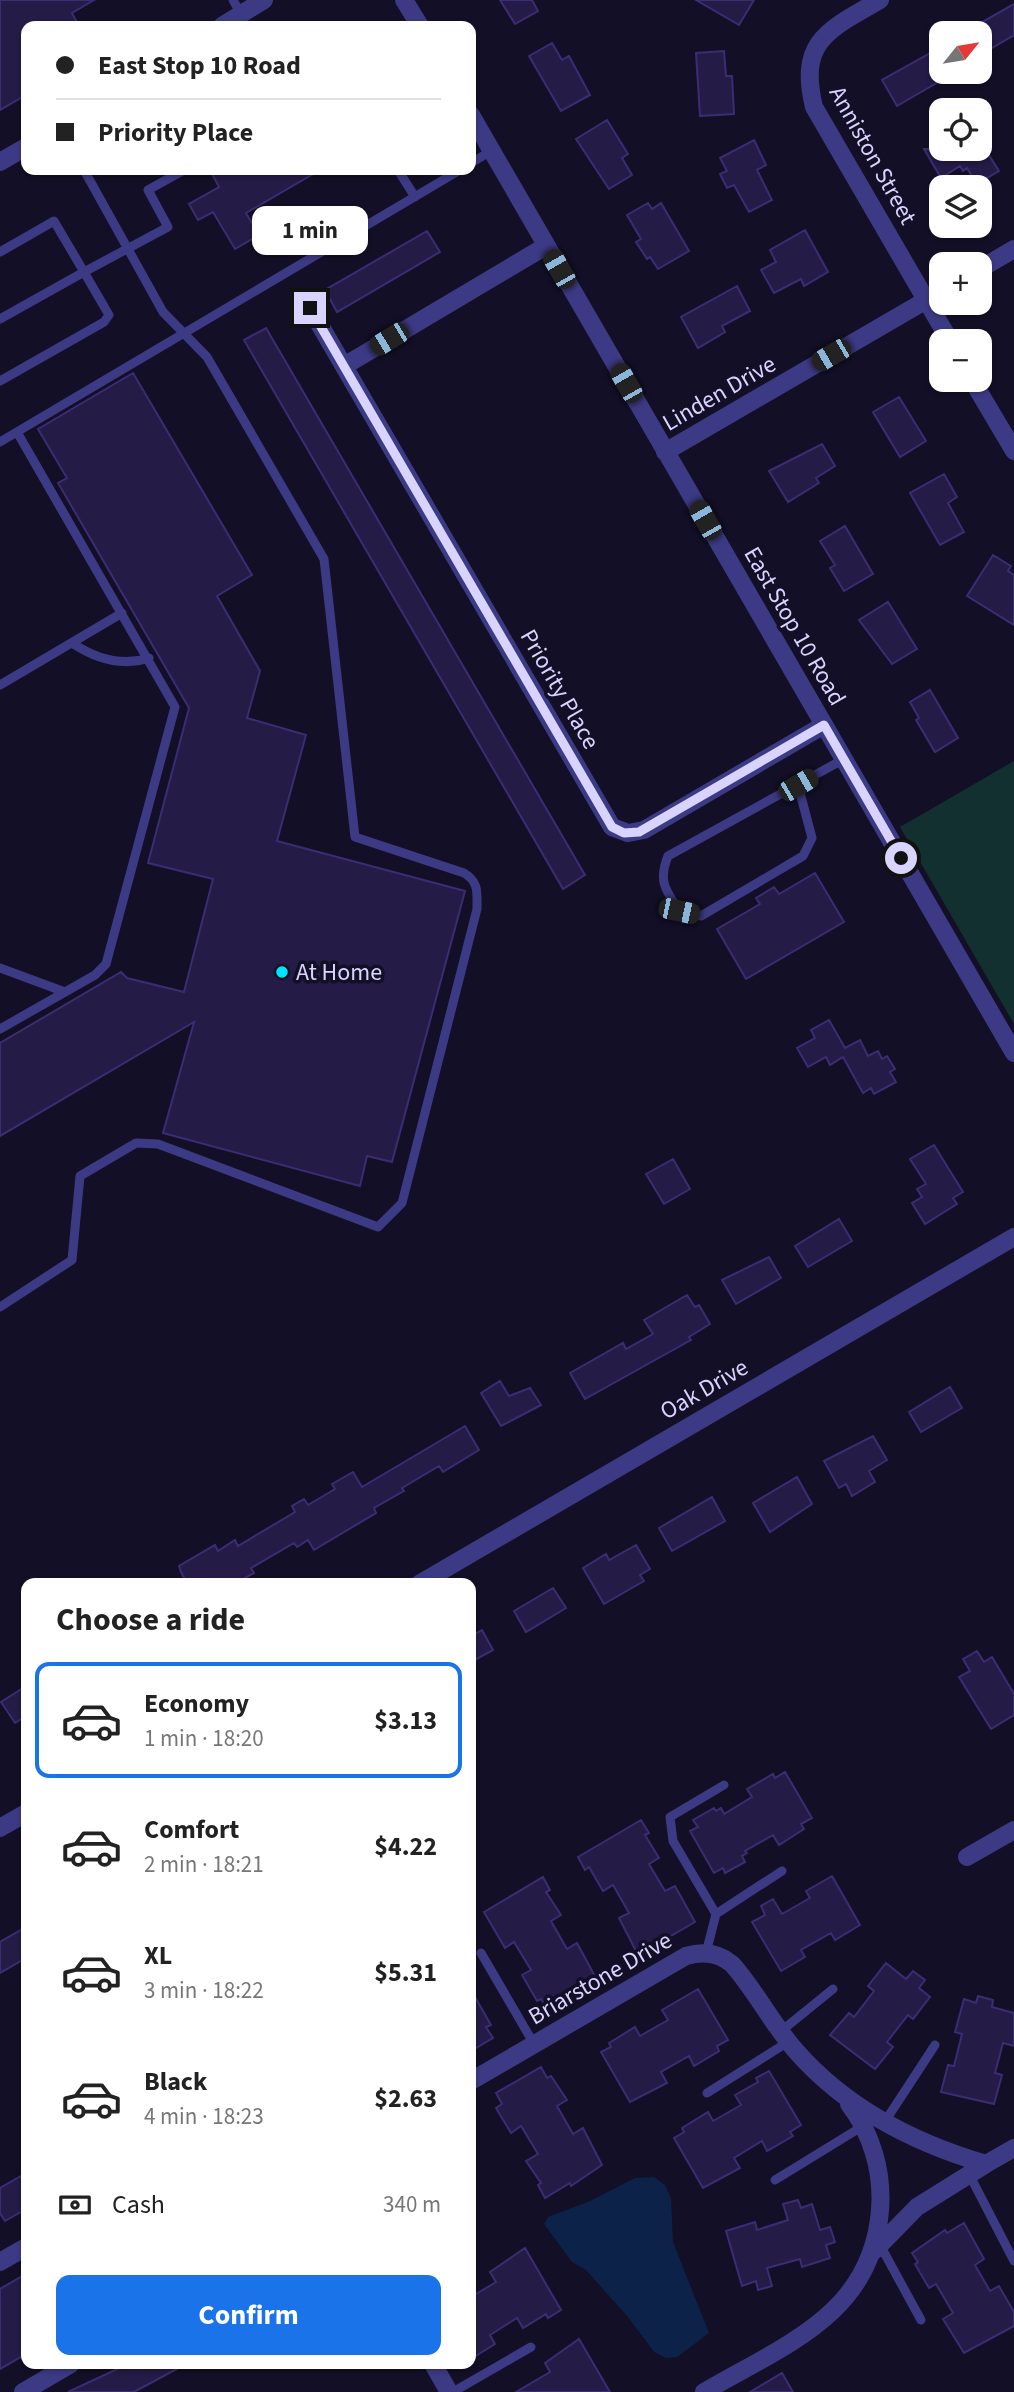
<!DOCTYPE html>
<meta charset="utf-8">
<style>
:root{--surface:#fff;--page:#f2f2f2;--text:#222;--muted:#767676;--line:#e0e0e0;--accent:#1a73e8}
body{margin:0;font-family:"Source Sans 3",sans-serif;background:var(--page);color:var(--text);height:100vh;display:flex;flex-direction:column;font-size:26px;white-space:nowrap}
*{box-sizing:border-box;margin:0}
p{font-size:23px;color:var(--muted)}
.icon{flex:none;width:38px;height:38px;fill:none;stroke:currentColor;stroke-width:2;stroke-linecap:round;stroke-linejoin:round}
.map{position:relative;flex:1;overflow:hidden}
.details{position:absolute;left:21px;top:1578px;width:455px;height:791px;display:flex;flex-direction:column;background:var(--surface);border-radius:14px;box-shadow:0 2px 5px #0004}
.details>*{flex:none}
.banner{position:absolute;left:21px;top:21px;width:455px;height:154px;border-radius:14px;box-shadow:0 2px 5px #0004;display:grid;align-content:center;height:154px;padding:0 35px;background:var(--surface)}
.needle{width:46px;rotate:60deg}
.controls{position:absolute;left:929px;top:21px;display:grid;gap:14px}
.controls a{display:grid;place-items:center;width:63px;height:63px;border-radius:14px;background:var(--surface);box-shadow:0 2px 5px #0004;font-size:35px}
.end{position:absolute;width:32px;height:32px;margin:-16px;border:9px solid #d9d4ff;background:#111;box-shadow:0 0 0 4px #111}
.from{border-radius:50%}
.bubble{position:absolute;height:49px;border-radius:14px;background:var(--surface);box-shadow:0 2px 5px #0004;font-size:23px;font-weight:700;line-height:49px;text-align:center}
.car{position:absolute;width:21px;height:42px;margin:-21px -10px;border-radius:9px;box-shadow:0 0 5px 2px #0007;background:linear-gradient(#222 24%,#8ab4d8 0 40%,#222 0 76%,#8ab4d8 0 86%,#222 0)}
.banner b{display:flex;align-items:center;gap:24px;height:66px;font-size:26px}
.banner b+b{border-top:2px solid var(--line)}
.banner i{width:18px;height:18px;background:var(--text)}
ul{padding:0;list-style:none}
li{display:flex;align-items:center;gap:21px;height:116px;margin:0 14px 10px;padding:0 21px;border:4px solid transparent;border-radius:14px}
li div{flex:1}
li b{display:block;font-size:26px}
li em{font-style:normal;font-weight:700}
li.active{border-color:var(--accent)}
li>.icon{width:63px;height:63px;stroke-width:1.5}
h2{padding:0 35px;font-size:32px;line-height:84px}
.pay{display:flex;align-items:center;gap:18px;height:77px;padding:0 35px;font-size:26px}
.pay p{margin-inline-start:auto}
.button{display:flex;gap:14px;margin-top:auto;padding:14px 35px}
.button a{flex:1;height:80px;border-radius:14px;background:var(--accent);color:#fff;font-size:28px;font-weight:700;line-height:80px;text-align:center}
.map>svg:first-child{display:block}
.green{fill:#12302f}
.water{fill:#0c2248}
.building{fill:#241b47;stroke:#3b2d73;stroke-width:2}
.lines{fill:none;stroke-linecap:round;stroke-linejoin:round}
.service{stroke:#3d3a85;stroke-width:9}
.minor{stroke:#3d3a85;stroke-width:18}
.tertiary{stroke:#3d3a85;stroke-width:18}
.route{stroke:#d9d4ff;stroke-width:9}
.poi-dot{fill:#00e5ff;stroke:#130f26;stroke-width:2.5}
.labels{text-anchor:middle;stroke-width:7;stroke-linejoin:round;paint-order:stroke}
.street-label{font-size:24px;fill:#d9d4ff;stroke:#130f26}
.poi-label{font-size:24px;fill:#d9d4ff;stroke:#130f26;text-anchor:start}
</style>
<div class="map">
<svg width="1014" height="2392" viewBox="0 0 1014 2392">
<rect width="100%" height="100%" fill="#130f26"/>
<!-- green -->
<path class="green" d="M1014 761V1024L900 827Z"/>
<!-- water -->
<path class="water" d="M654 2177 665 2185 671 2198 673 2242 709 2333 677 2357 666 2358 654 2352 628 2317 586 2270 572 2262 544 2224 548 2217 590 2201 635 2178Z"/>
<!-- building -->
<path class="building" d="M0 0H94L72 13 79 26H26V95L0 110Z
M500 0H532L538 11 515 24Z
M696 0H754L739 25Z
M1014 4V35L980 55V33H963Z
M552 43 562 60 569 56 590 95 561 111 529 56Z
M724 51 726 76H732L734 114 700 116 696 53Z
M932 52 947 77 897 106 882 80Z
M607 120 628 154 622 158 632 175 609 189 576 139Z
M754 140 766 165 757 170 772 200 749 212 734 185 727 188 720 174 727 171 720 158Z
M924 149H985L999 171 977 184 967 168 963 171 960 166 941 178Z
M210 170H320L246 213 259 235 235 249 213 212 198 220 189 204 219 187Z
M648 203 652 209 661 203 689 251 658 269 650 257 647 259 636 242 641 239 627 215Z
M805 230 828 272 804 286 801 279 774 293 761 270 776 262 770 250Z
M427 231 440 252 337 312 325 290Z
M737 286 750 311 722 326 725 332 698 348 681 317Z
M266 328 585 875 563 889 244 340Z
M133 373 252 575 217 596 260 671 247 718 306 735 277 841 465 891 392 1162 367 1156 360 1186 163 1133 194 1022 0 1136V1043L121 972 127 978 184 992 213 879 148 863 189 708 58 483 67 478 38 429Z
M899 397 926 441 900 457 873 412Z
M822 444 835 466 816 478 819 483 788 502 769 471Z
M944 474 957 497 948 503 964 532 940 545 910 493Z
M845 526 873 574 844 591 830 568 835 565 820 541Z
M993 555 1011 566 1008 571 1014 575V625L967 596Z
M888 602 917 649 892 664 859 620Z
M930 690 958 738 935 752 916 720 919 718 910 702Z
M815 873 844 922 746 979 717 929 760 904 756 898 774 887 779 894Z
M829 1020 845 1048 860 1040 868 1056 878 1051 882 1059 887 1056 895 1069 890 1072 896 1082 874 1094 871 1088 863 1093 843 1057 830 1065 826 1057 808 1067 797 1048 815 1038 811 1030Z
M934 1145 963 1192 953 1198 957 1204 925 1224 912 1203 922 1197 917 1189 926 1184 910 1159Z
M673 1159 690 1189 664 1204 646 1174Z
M839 1219 852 1241 808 1267 795 1246Z
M769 1257 781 1278 736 1304 722 1280Z
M687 1295 695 1307 699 1305 710 1324 689 1337 691 1340 585 1399 570 1373 623 1343 626 1349 653 1334 644 1320Z
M500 1381 509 1396 530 1388 541 1405 501 1426 481 1393Z
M950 1387 962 1408 921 1432 909 1412Z
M465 1426 479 1450 443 1472 439 1466 402 1488 404 1491 374 1508 376 1513 314 1550 308 1540 297 1547 294 1543 251 1568 254 1573 234 1584H187L181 1572 179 1566 215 1545 218 1551 235 1540 238 1546 295 1512 292 1506 304 1499 308 1505 335 1489 332 1484 353 1472 362 1487Z
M873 1436 887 1460 869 1471 875 1482 852 1496 846 1484 839 1488 824 1461Z
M797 1477 812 1504 770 1532 753 1503Z
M712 1497 725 1521 672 1551 659 1528Z
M636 1545 650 1569 640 1575 644 1581 604 1604 583 1568 606 1554 609 1560Z
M553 1588 566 1608 526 1632 514 1611Z
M482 1630 493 1650 471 1662V1636Z
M977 1651 984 1662 992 1657 1014 1694V1715L991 1729 959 1677 970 1671 963 1659Z
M26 1686V1716L15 1723 1 1702Z
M785 1772 812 1818 801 1824 804 1829 779 1845 773 1835 745 1851 747 1853 742 1856 745 1862 725 1873 723 1868 714 1873 690 1831 698 1827 693 1820 714 1808 716 1811 721 1808 724 1814 752 1797 747 1789 773 1774 775 1778Z
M641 1820 649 1833 645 1835 659 1858 649 1864 665 1891 675 1886 695 1922 638 1955 619 1918 629 1913 613 1885 603 1891 589 1867 585 1870 578 1857Z
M832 1876 860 1925 835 1940 831 1933 801 1950 805 1957 781 1971 752 1922 765 1915 761 1906 773 1899 782 1914 810 1898 806 1891Z
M543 1877 550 1890 546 1892 561 1915 551 1921 567 1949 577 1943 597 1980 547 2009 541 1999 537 2001 522 1975 531 1970 514 1942 505 1948 484 1912Z
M26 1927V1958L0 1973V1942Z
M886 1963 906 1979 913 1971 925 1980 919 1988 930 1997 913 2019 908 2015 887 2042 893 2047 875 2069 830 2035 849 2013 854 2017 874 1991 868 1986Z
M698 1989 728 2040 717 2046 719 2051 694 2066 689 2056 661 2072 667 2083 630 2102 601 2052 611 2047 609 2043 635 2027 640 2036 668 2020 662 2010Z
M471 1990 491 2025 486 2027 493 2038 471 2051Z
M978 1996 993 2000 992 2007 1014 2013V2046L1003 2043 995 2073 1002 2075 994 2104 941 2092 948 2065 954 2066 962 2034 955 2032 964 1999 976 2003Z
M541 2067 547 2078 551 2076 567 2100 557 2106 573 2134 583 2128 602 2165 571 2186 570 2183 545 2198 538 2185 541 2183 526 2161 538 2154 521 2126 511 2133 496 2108 502 2104 496 2093Z
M769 2071 801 2125 790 2132 793 2136 767 2151 762 2141 734 2158 740 2168 703 2188 674 2138 684 2132 682 2128 708 2112 713 2121 741 2105 735 2095 758 2082 756 2078Z
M21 2176 26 2184V2209L5 2221 0 2213V2188Z
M798 2200 801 2208 812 2204 820 2230 830 2227 835 2242 826 2245 830 2258 802 2267 800 2259 767 2268 772 2286 758 2290 756 2281 742 2286 726 2231 755 2222 757 2230 788 2220 783 2204Z
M964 2223 984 2259 975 2265 990 2291 999 2286 1014 2312V2326L964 2353 943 2319 953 2313 936 2284 929 2288 915 2264 918 2262 912 2253 945 2230 947 2233Z
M525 2248 561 2310 548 2318 546 2314 523 2328 517 2318 490 2335 495 2344 471 2359V2297L496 2282 490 2272Z
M26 2274V2354L0 2369V2289Z
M579 2339 610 2392H516L550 2372 545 2363Z
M128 2364H186L134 2392H68Z
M782 2373 793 2392H750Z"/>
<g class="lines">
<!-- service -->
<path class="service" d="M233 0 241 14
M471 163 491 151
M398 170 415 197
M0 252 54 221 84 272 168 227 148 190 184 170
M0 319 84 272 109 315 104 322 0 381
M0 442 460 170
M72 643C96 659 121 667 149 658
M0 685 122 613
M798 785 812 838 803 856 701 916 679 911C665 889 658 881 668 856L844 759
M0 968 65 992
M0 1029 95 975 106 964 175 707 17 432
M0 1307 72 1260 80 1176 136 1143 158 1144 378 1227 402 1203 477 909C477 892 479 882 464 873L355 837 324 559 207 357 163 312 84 170
M716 1914 673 1841 670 1817 724 1785
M481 1953 534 2044
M706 1953 716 1914 782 1871
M780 2032 833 1989
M707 2093 788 2042
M884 2123 935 2045
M969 2174 1014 2261
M775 2180 863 2126
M880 2245 921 2320
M453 2392 531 2347"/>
<!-- minor -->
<path class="minor" d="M880 0C828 30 798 41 814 107L950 341
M980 269 1014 249
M310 308 612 827 628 833 644 830 824 725
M344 366 546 246
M972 380 1014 451
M665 452 942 291
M419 1584 1014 1237
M0 1828 26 1813
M967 1857 1014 1830
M471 2081 686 1956C703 1951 719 1953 732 1964 756 1991 772 2024 796 2051 846 2108 914 2143 986 2164L1014 2148
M874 2251 917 2207 986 2164
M0 2262 26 2247
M433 2364 449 2392
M23 2392 71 2364
M704 2392C784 2345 872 2315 880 2210 883 2172 872 2134 849 2104"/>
<!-- tertiary -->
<path class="tertiary" d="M404 0 420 26
M222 26 264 0
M471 115 1014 1053
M0 162 26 147"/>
</g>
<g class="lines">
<!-- route -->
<path class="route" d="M310 308 612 827 624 833 639 832 824 725 901 858"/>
</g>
<!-- markers -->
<circle class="poi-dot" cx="282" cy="972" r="7"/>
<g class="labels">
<!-- street labels -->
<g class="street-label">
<text transform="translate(873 155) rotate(61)" y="8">Anniston Street</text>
<text transform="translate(719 393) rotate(-30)" y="8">Linden Drive</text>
<text transform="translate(795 626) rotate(60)" y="8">East Stop 10 Road</text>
<text transform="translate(560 689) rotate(60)" y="8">Priority Place</text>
<text transform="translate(704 1389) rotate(-30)" y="8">Oak Drive</text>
<text transform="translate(600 1978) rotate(-30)" y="8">Briarstone Drive</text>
</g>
<!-- poi labels -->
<g class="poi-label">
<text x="296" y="980">At Home</text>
</g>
</g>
</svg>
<div class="controls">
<a><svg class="needle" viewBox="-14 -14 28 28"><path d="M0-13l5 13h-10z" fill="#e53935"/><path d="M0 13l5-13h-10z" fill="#767676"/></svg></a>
<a><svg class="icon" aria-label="locate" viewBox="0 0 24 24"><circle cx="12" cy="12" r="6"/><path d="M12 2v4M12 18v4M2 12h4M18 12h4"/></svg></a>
<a><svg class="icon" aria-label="layers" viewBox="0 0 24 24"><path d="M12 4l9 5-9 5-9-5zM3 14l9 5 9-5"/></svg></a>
<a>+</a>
<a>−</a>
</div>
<i class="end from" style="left:901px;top:858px"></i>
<i class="end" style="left:310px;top:308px"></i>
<div class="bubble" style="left:252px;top:206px;width:116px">1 min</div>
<i class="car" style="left:559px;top:269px;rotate:330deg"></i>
<i class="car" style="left:389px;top:339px;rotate:239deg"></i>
<i class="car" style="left:831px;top:355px;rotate:240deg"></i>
<i class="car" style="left:626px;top:383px;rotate:330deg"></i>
<i class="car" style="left:705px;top:520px;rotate:330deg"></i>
<i class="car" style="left:798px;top:785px;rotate:60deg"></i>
<i class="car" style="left:679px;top:911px;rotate:102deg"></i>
<div class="banner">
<b><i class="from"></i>East Stop 10 Road</b>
<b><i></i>Priority Place</b>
</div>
<section class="details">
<h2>Choose a ride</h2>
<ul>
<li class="active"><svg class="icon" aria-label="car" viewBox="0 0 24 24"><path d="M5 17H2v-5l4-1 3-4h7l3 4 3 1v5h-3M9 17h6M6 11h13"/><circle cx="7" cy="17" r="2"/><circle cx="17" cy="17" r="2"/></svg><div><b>Economy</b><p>1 min · 18:20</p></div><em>$3.13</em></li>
<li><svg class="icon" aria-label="car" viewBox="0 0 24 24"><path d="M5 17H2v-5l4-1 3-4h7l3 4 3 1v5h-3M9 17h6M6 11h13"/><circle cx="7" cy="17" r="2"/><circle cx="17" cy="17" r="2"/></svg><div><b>Comfort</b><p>2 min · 18:21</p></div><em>$4.22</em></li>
<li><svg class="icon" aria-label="car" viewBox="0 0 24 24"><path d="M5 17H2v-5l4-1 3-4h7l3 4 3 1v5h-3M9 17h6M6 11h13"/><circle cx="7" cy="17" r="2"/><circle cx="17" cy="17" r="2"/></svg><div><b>XL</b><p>3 min · 18:22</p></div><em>$5.31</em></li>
<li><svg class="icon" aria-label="car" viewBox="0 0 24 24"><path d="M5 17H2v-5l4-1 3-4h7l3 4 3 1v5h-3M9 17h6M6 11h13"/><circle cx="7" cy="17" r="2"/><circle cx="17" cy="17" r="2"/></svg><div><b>Black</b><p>4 min · 18:23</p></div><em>$2.63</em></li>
</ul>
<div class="pay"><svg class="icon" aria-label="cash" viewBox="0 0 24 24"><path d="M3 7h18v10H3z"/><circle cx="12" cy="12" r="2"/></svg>Cash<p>340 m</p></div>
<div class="button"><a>Confirm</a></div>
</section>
</div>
